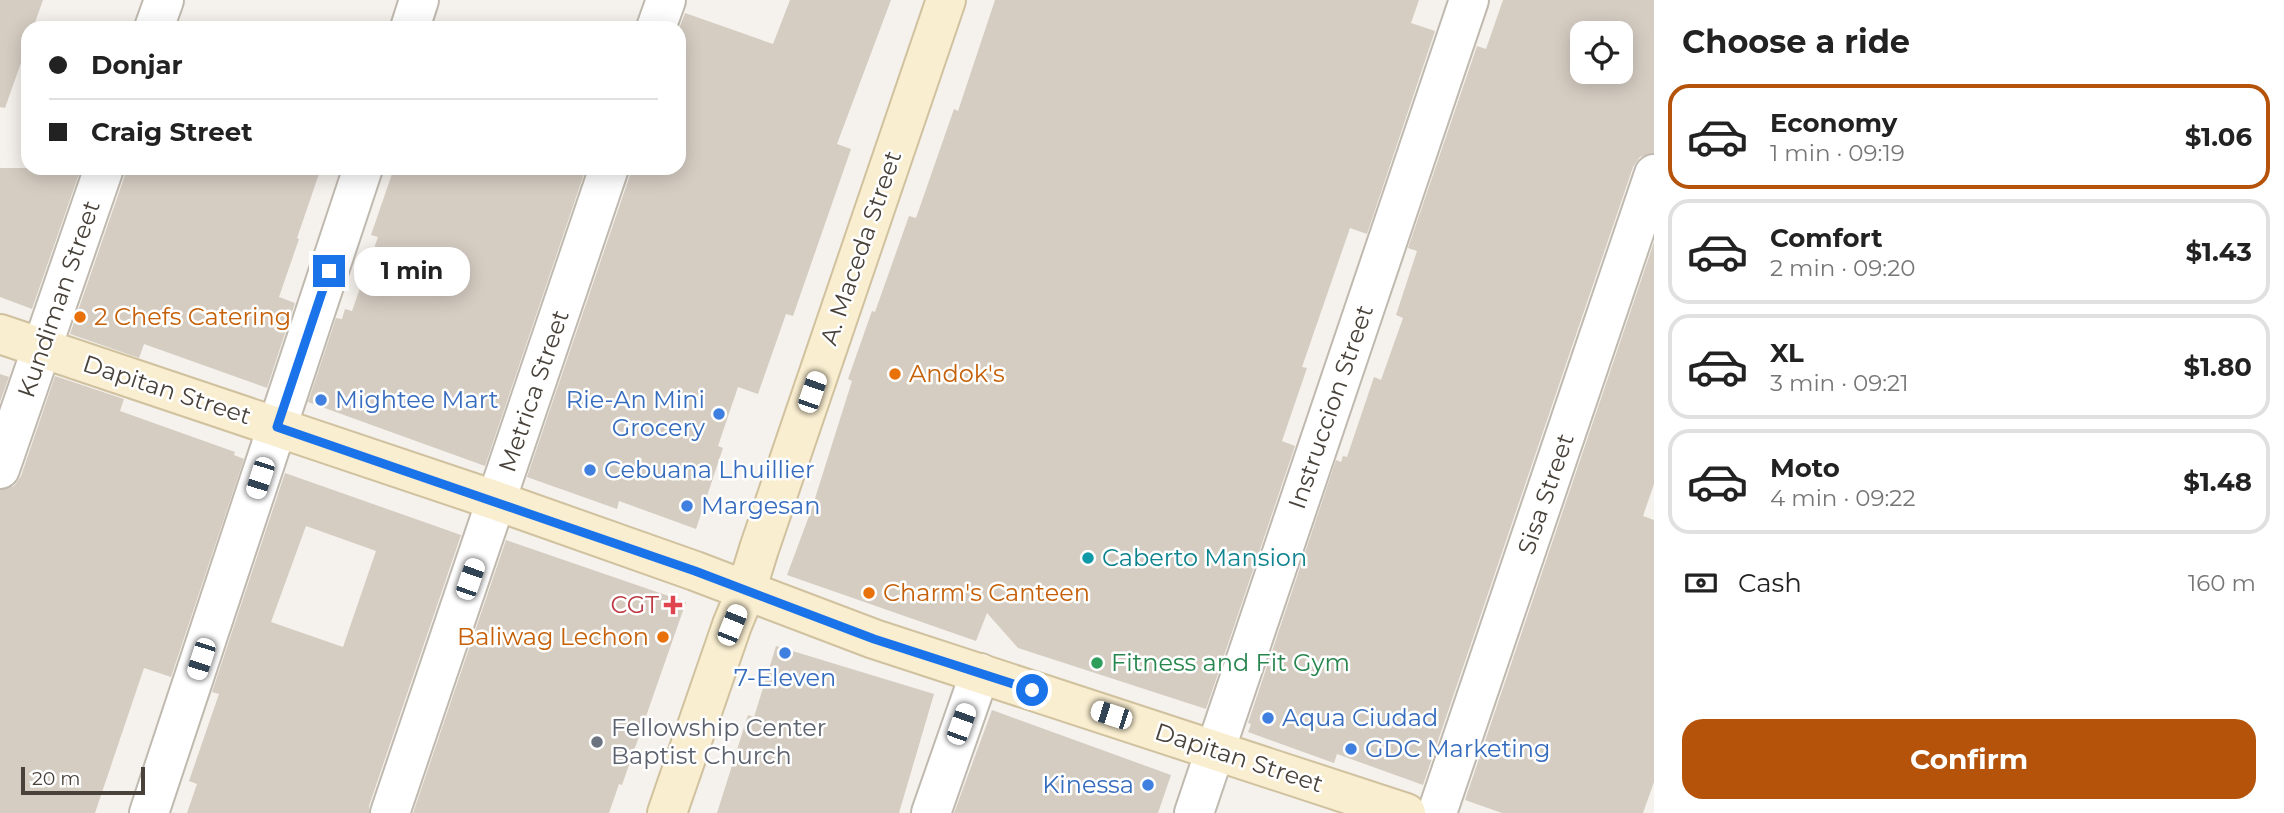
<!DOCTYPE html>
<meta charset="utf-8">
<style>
:root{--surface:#fff;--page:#f2f2f2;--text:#222;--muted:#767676;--line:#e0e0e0;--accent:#b45309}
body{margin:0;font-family:Montserrat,sans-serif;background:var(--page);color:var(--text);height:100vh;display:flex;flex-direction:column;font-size:26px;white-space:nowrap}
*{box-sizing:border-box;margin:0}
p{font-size:23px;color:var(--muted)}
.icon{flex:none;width:38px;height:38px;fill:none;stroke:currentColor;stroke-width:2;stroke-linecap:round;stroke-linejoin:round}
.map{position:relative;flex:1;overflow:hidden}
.panel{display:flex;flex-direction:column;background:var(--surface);width:630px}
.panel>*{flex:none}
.guide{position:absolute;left:21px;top:21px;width:665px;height:154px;border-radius:21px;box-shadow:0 4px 18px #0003;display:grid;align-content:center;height:154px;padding:0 28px;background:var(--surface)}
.fabs{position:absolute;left:1570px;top:21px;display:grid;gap:14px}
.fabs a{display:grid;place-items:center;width:63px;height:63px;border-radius:14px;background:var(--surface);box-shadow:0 4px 18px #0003;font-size:35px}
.scale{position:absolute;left:21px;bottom:18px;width:124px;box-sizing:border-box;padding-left:7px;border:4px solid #49423a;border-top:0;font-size:19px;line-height:24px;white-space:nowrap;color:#49423a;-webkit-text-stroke:5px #fff;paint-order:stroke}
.end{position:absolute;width:32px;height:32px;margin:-16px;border:9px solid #1a73e8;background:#fff;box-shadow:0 0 0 4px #fff}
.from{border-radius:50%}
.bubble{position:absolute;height:49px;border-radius:21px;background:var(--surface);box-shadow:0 4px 18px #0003;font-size:23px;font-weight:700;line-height:49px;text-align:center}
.car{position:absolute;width:21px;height:42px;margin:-21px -10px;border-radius:9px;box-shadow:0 0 5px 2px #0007;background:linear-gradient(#fff 24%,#345 0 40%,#fff 0 76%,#345 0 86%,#fff 0)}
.guide b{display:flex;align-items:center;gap:24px;height:66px;font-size:26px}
.guide b+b{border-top:2px solid var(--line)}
.guide i{width:18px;height:18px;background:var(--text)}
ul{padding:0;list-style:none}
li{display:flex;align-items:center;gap:21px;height:105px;margin:0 14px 10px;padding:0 14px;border:4px solid var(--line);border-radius:21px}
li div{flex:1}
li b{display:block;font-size:26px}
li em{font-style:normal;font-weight:700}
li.selected{border-color:var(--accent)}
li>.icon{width:63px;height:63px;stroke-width:1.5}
h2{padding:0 28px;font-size:32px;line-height:84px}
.pay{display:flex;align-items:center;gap:18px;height:77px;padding:0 28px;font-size:26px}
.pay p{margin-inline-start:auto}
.action{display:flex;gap:14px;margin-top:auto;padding:14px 28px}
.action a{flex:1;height:80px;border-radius:21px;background:var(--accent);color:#fff;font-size:28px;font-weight:700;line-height:80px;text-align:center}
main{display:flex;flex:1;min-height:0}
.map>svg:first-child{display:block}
.building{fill:#d5cdc2;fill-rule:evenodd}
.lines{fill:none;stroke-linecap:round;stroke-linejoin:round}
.street-casing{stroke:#c0b9af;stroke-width:42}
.secondary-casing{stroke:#d0c19f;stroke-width:42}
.street{stroke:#fff;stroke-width:38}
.secondary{stroke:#faeed0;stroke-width:38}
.route{stroke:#1a73e8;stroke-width:9}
.food-dot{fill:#e8710a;stroke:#fff;stroke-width:2.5}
.shop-dot{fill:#3f7fe0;stroke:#fff;stroke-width:2.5}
.culture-dot{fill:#0f9aa8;stroke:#fff;stroke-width:2.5}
.health-dot{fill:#e0444e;stroke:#fff;stroke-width:2.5}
.leisure-dot{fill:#2e9e5b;stroke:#fff;stroke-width:2.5}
.worship-dot{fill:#6b7280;stroke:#fff;stroke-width:2.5}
.labels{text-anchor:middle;stroke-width:5;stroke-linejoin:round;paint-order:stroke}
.street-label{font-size:24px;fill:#49423a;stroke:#fff}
.food-label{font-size:24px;fill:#c56008;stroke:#fff;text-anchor:start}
.shop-label{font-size:24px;fill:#366cbe;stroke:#fff;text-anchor:start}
.culture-label{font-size:24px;fill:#0d838f;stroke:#fff;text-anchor:start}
.health-label{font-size:24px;fill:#be3a42;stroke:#fff;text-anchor:end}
.leisure-label{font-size:24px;fill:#27864d;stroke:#fff;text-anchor:start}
.worship-label{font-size:24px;fill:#5b616d;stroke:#fff;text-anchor:start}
</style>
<main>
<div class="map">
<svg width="1654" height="813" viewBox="0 0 1654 813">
<rect width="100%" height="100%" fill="#f5f1ec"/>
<!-- building -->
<path class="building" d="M0 0H43L33 28H28V43L5 108 0 107Z
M790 0H891L837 144 851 149 793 316 786 314 758 394 738 387 718 446 723 448 696 529 619 501 617 509 527 477 630 175V168H679V29L685 13 773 44Z
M995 0H1419L1411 23 1435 31 1367 234 1350 228 1302 367 1307 368 1282 441 1295 446 1206 709 1018 648 987 613 976 641 787 575 812 508 852 381 848 379 872 311 875 312 909 216 916 218 954 109 958 111Z
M1503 0H1654V153L1640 157 1633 167 1423 785 1337 754 1334 763 1248 732 1251 724 1248 723 1336 460 1341 462 1343 456 1347 457 1374 377 1381 380 1403 318 1396 315 1417 251 1408 248 1477 46 1486 49ZM1582 33H1620V72H1582Z
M0 168H81L32 309 0 297Z
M125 168H321L297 238 299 239 279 297 295 303 267 388 144 344 139 358 70 334 125 175Z
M394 168H586L485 466 308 402 336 318 342 319 345 309 352 311 378 237 371 235Z
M1654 242V484L1643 516 1654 520V782L1643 813H1502L1465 800Z
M0 374 9 377 0 402Z
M55 376 124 399 120 411 235 452 234 455 244 459 171 677 144 668 95 813H0V490L14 486 21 476Z
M285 473 461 535 369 806V813H187L197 784 189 781 219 694 212 692ZM306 526 376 551 343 647 271 622Z
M506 540 686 602 622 785 619 784 609 813H413Z
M776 646 934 694 899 813H717L748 715 754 717Z
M992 710 1171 775 1158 813H954Z"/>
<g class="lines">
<!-- street casing -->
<g class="street-casing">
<path id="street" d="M154 28 164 0
M410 28 419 0
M656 28 666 0
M0 469 104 168
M149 813 363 168
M390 813 609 168
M931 813 980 673
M1194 813 1469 0
M1437 813 1654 174"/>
</g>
<!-- secondary casing -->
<g class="secondary-casing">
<path id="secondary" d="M0 334 497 501 695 571 874 639 1406 813
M667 813 732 625 746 591 759 549 946 0"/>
</g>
<!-- street -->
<use href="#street" class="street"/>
<!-- secondary -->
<use href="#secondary" class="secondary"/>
</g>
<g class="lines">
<!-- route -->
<path class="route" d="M329 271 277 427 695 571 874 639 1032 690"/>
</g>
<!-- markers -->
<g class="food-dot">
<circle cx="80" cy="317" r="7"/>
<circle cx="895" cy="374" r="7"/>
<circle cx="869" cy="593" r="7"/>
<circle cx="663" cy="637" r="7"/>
</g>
<g class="shop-dot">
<circle cx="321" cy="400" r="7"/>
<circle cx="719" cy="414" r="7"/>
<circle cx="590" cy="470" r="7"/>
<circle cx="687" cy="506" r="7"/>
<circle cx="785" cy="653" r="7"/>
<circle cx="1268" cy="718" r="7"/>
<circle cx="1351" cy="749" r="7"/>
<circle cx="1148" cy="785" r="7"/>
</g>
<circle class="culture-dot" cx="1088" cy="558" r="7"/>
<path class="health-dot" d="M669.5 594.5h7v7h7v7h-7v7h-7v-7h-7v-7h7z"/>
<circle class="leisure-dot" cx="1097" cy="663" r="7"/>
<circle class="worship-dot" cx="597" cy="742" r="7"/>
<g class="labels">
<!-- street labels -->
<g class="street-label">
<text transform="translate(861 248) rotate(-71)" y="8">A. Maceda Street</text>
<text transform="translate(59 299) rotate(-71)" y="8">Kundiman Street</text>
<text transform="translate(167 390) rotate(18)" y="8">Dapitan Street</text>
<text transform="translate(534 391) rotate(-71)" y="8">Metrica Street</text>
<text transform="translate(1331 407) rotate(-71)" y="8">Instruccion Street</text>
<text transform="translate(1546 494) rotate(-71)" y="8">Sisa Street</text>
<text transform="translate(1239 758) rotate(18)" y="8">Dapitan Street</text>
</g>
<!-- food labels -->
<g class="food-label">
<text x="94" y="325">2 Chefs Catering</text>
<text x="909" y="382">Andok's</text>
<text x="883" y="601">Charm's Canteen</text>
<text x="649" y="645" text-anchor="end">Baliwag Lechon</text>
</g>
<!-- shop labels -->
<g class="shop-label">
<text x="335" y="408">Mightee Mart</text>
<text x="705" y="408" text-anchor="end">Rie-An Mini<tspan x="705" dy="28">Grocery</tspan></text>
<text x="604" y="478">Cebuana Lhuillier</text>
<text x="701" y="514">Margesan</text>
<text x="785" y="686" text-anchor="middle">7-Eleven</text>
<text x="1282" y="726">Aqua Ciudad</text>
<text x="1365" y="757">GDC Marketing</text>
<text x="1134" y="793" text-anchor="end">Kinessa</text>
</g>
<!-- culture labels -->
<g class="culture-label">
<text x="1102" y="566">Caberto Mansion</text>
</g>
<!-- health labels -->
<g class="health-label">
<text x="659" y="613">CGT</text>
</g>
<!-- leisure labels -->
<g class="leisure-label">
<text x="1111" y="671">Fitness and Fit Gym</text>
</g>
<!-- worship labels -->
<g class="worship-label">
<text x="611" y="736">Fellowship Center<tspan x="611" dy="28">Baptist Church</tspan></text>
</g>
</g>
</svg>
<div class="fabs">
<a><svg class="icon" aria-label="locate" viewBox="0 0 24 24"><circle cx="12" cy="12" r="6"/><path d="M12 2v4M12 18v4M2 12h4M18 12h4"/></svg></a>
</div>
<div class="scale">20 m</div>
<i class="end from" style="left:1032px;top:690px"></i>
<i class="end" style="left:329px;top:271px"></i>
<div class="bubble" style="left:354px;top:247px;width:116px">1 min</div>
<i class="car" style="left:812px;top:392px;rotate:19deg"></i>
<i class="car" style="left:260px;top:478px;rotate:198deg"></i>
<i class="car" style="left:470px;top:579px;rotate:19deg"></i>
<i class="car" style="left:732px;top:625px;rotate:22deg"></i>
<i class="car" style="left:201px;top:659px;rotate:198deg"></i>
<i class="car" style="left:1111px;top:715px;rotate:288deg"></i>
<i class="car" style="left:961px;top:724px;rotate:20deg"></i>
<div class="guide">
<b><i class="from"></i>Donjar</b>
<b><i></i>Craig Street</b>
</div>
</div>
<section class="panel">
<h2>Choose a ride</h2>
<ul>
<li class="selected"><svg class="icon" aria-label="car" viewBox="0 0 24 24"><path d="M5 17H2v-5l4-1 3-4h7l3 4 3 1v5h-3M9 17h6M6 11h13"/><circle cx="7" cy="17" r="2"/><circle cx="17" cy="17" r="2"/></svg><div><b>Economy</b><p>1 min · 09:19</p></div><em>$1.06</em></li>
<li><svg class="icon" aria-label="car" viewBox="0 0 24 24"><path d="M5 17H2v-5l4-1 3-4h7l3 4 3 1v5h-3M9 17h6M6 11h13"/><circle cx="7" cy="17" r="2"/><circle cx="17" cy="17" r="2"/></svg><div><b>Comfort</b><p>2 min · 09:20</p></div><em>$1.43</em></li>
<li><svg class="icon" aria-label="car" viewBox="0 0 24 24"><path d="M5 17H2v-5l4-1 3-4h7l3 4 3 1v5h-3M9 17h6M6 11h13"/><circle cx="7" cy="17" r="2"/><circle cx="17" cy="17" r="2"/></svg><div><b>XL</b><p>3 min · 09:21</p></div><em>$1.80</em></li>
<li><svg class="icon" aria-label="car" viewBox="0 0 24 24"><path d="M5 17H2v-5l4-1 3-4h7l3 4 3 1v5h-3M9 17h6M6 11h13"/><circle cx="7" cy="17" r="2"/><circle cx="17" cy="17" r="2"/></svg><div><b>Moto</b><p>4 min · 09:22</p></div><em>$1.48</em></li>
</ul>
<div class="pay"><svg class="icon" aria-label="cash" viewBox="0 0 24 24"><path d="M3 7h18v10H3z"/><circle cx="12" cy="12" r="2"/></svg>Cash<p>160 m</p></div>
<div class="action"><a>Confirm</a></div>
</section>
</main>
